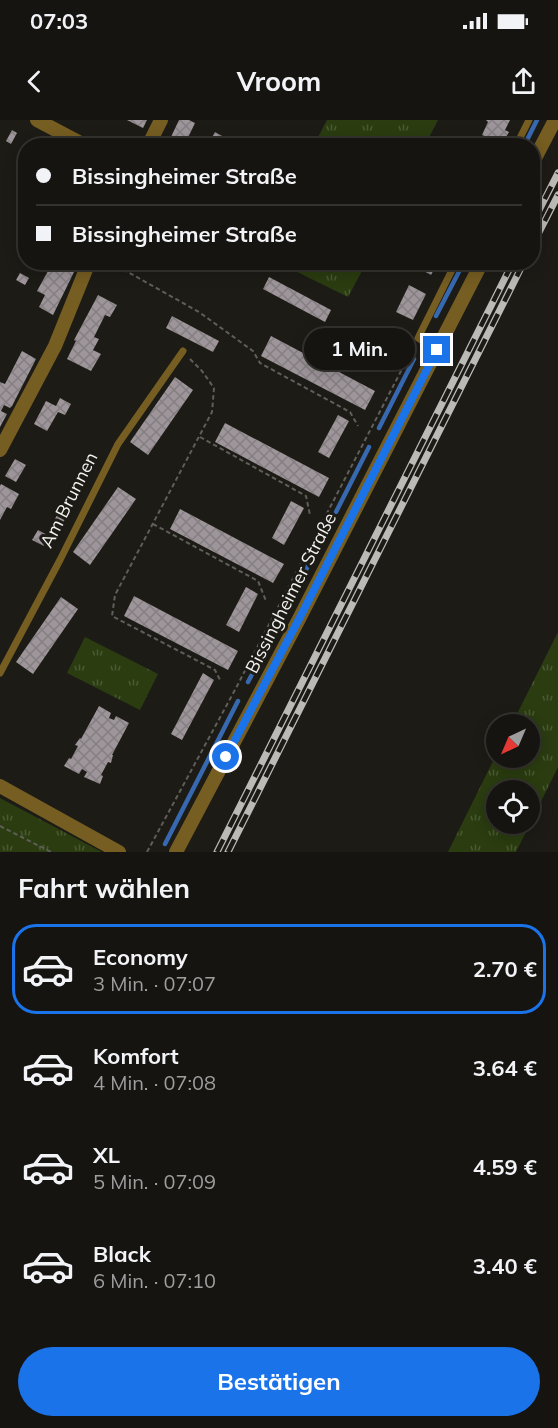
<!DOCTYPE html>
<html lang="de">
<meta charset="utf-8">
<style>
:root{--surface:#161410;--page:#1f1d19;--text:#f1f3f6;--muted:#9e9e9f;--line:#353330;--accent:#1a73e8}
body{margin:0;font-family:Mulish,sans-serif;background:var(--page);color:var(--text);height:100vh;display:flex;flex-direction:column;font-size:22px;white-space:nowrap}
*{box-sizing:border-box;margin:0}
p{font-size:20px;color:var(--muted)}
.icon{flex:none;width:33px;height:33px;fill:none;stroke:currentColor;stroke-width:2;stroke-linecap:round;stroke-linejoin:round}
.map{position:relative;height:732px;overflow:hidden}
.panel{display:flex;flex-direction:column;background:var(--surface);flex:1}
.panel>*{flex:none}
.guide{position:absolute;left:18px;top:18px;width:522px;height:132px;border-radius:24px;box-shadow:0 3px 15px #0003,0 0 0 2px var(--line);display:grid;align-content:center;height:132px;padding:0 18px;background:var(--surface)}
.needle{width:39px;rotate:224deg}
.buttons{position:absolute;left:486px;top:594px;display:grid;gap:12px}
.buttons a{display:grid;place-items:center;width:54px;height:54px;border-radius:50%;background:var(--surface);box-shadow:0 3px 15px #0003,0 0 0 2px var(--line);font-size:30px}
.end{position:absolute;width:27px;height:27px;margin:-14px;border:8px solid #1a73e8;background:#fff;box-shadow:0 0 0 3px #fff}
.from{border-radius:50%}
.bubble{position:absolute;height:42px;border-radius:21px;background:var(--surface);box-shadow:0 3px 15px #0003,0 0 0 2px var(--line);font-size:20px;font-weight:700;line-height:42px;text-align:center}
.guide b{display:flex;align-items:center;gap:21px;height:57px;font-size:22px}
.guide b+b{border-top:2px solid var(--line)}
.guide i{width:15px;height:15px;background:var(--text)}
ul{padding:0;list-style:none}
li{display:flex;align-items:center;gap:18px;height:90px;margin:0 12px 9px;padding:0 6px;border:3px solid transparent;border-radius:24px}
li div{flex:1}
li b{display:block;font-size:22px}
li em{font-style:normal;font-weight:700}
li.selected{border-color:var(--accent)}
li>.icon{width:54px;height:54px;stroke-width:1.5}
h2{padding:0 18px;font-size:27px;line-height:72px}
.cta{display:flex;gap:12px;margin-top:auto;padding:12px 18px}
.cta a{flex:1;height:69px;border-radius:36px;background:var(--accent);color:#fff;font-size:24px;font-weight:700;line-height:69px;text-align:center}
.status{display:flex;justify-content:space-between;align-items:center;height:42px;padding:0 30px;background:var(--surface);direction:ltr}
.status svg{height:16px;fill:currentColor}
header{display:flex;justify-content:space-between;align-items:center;height:78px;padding:0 18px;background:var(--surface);font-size:27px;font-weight:700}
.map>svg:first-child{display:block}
.park{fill:url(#park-tufts);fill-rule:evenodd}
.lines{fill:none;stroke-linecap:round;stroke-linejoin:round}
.stream{stroke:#3769b1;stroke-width:4.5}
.building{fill:url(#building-cross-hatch)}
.path{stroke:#605e5a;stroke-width:2;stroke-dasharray:4.5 3;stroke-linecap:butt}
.service{stroke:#765d21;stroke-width:7}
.minor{stroke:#765d21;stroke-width:14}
.rail-casing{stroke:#bbbab6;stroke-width:7}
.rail{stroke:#1d1b16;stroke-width:4.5;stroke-dasharray:14;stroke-linecap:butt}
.route{stroke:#1a73e8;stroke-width:8}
.labels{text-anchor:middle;stroke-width:6;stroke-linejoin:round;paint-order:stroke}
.street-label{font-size:18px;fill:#f5f4f0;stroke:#1d1b16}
</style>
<div class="status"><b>07:03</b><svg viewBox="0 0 49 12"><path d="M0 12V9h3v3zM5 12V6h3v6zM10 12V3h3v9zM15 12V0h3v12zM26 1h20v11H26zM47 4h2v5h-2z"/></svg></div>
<header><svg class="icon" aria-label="back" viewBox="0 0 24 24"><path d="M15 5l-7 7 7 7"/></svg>Vroom<svg class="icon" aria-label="share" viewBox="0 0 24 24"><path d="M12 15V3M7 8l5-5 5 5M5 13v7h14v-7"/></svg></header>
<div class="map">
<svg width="558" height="732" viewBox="0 0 558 732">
<defs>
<pattern id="park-tufts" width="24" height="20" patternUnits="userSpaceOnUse" patternTransform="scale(1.5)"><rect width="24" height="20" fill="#2a3c10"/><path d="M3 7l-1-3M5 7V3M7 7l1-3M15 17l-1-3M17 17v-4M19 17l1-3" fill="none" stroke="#4a5933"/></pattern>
<pattern id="building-cross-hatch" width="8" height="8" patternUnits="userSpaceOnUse" patternTransform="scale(1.5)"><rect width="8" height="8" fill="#9d959a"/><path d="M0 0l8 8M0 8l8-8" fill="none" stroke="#847e81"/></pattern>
</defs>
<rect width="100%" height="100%" fill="#1d1b16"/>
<!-- park -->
<path class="park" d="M327 0H438L425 25H314Z
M279 143H366L348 177Z
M558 512V647L516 732H448L496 635V638H530V604H512ZM496 670H530V704H496Z
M85 517 158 554 140 590 67 553Z
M0 678 102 732H0Z"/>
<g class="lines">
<!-- stream -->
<path class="stream" d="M524 26 537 0
M436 196 464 142
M379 308 414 239
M336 392 369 327
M289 483 325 413
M248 562 280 501
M165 724 238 581"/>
</g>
<!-- building -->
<path class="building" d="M127 0H147L143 8Z
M179 0H189L195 3 184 26H169L171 20 170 19Z
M486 0H510L505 10 509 12 505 19 502 17 498 23 482 15 488 2Z
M12 10 17 13 11 24 6 21Z
M215 12 222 16 217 26H207Z
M53 142H57L74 152 53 195 39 187 45 175 37 171Z
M416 142H438L431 155 415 146Z
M20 153 29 158 25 165 16 160Z
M269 157 331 190 325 202 263 169Z
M409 165 426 174 413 200 396 192Z
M98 175 117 185 110 197 105 195 94 217 99 219 93 230 101 234 91 251 67 239 76 221 74 220Z
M172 196 219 221 213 232 166 208Z
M271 216 375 271 365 290 261 236Z
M22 231 36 239 12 286 10 288 4 285 1 291 7 294 0 307V262L5 264Z
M175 257 193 270 148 335 130 322Z
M60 278 71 284 65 295 58 292 47 311 34 304 46 281 56 286Z
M338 295 349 301 329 338 318 332Z
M225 303 329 358 319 377 215 322Z
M15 339 26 345 16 362 5 356Z
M1 364 19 374 11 389 7 387 0 400V366Z
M118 367 136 379 90 445 73 432Z
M291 381 304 388 284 425 272 418Z
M180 389 284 444 273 463 170 409Z
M58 393 66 397 58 413 50 409Z
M38 410 49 416 44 426 32 420Z
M246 467 258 474 239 512 226 505Z
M134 476 238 531 228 550 124 496Z
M61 477 78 489 33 554 16 542Z
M203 553 214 560 182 620 171 614Z
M99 586 111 593 109 598 114 600 116 596 129 603 112 635H113L111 643 108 642 101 655 103 656 100 664 84 657 87 652 82 649 79 654 64 646 69 638 71 639 78 626 75 625 80 618 81 619Z"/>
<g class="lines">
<!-- path -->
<path class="path" d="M110 142 199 192 253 231 260 243 350 292 358 306
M190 239 202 251 214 268 212 292 115 475 112 496 215 550 220 560
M200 317 306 376 310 395
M153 404 258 461 266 481
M0 706 51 732
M147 732 236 568 413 228"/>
<!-- service -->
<path class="service" d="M516 26 529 0
M437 230 418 218 456 142
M0 553 60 440 118 324 183 231"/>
<!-- minor -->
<path class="minor" d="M37 0 86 26
M148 26 161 0
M532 44 555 0
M0 330 55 226 89 142
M0 666 119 732
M176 732 299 499 482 142"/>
<!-- rail casing -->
<g class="rail-casing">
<path id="rail" d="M532 104 558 53
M532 126 558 75
M217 732 513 142
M228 732 524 142"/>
</g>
<!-- rail -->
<use href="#rail" class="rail"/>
</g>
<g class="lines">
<!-- route -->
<path class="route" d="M226 637 299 499 437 230"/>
</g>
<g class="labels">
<!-- street labels -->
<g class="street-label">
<text transform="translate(69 380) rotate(-63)" y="6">Am Brunnen</text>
<text transform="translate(291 473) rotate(-63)" y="6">Bissingheimer Straße</text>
</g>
</g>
</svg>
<div class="buttons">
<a><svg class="needle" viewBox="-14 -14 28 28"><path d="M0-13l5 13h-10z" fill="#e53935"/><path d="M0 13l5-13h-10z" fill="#9e9e9f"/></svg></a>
<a><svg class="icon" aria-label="locate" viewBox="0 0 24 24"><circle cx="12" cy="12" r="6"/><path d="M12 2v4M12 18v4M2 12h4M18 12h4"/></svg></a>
</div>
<i class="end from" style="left:226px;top:637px"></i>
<i class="end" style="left:437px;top:230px"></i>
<div class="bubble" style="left:304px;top:208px;width:111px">1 Min.</div>
<div class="guide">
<b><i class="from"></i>Bissingheimer Straße</b>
<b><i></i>Bissingheimer Straße</b>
</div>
</div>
<section class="panel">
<h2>Fahrt wählen</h2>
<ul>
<li class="selected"><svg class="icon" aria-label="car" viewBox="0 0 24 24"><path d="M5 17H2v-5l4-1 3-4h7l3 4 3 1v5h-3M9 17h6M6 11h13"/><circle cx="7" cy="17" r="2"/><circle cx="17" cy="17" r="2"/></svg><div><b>Economy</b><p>3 Min. · 07:07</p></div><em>2.70 €</em></li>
<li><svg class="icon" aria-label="car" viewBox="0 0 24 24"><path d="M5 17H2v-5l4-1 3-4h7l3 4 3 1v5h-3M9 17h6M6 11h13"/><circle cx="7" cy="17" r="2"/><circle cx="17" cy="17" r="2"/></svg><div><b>Komfort</b><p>4 Min. · 07:08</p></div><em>3.64 €</em></li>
<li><svg class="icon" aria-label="car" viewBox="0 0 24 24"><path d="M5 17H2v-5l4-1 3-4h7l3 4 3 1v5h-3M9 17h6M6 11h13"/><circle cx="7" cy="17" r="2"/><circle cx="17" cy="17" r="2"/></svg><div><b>XL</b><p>5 Min. · 07:09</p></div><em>4.59 €</em></li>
<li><svg class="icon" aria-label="car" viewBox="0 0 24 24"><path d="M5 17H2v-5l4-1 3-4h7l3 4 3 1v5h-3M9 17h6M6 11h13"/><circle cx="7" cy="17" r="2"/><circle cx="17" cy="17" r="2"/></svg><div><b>Black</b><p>6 Min. · 07:10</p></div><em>3.40 €</em></li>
</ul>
<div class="cta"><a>Bestätigen</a></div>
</section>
